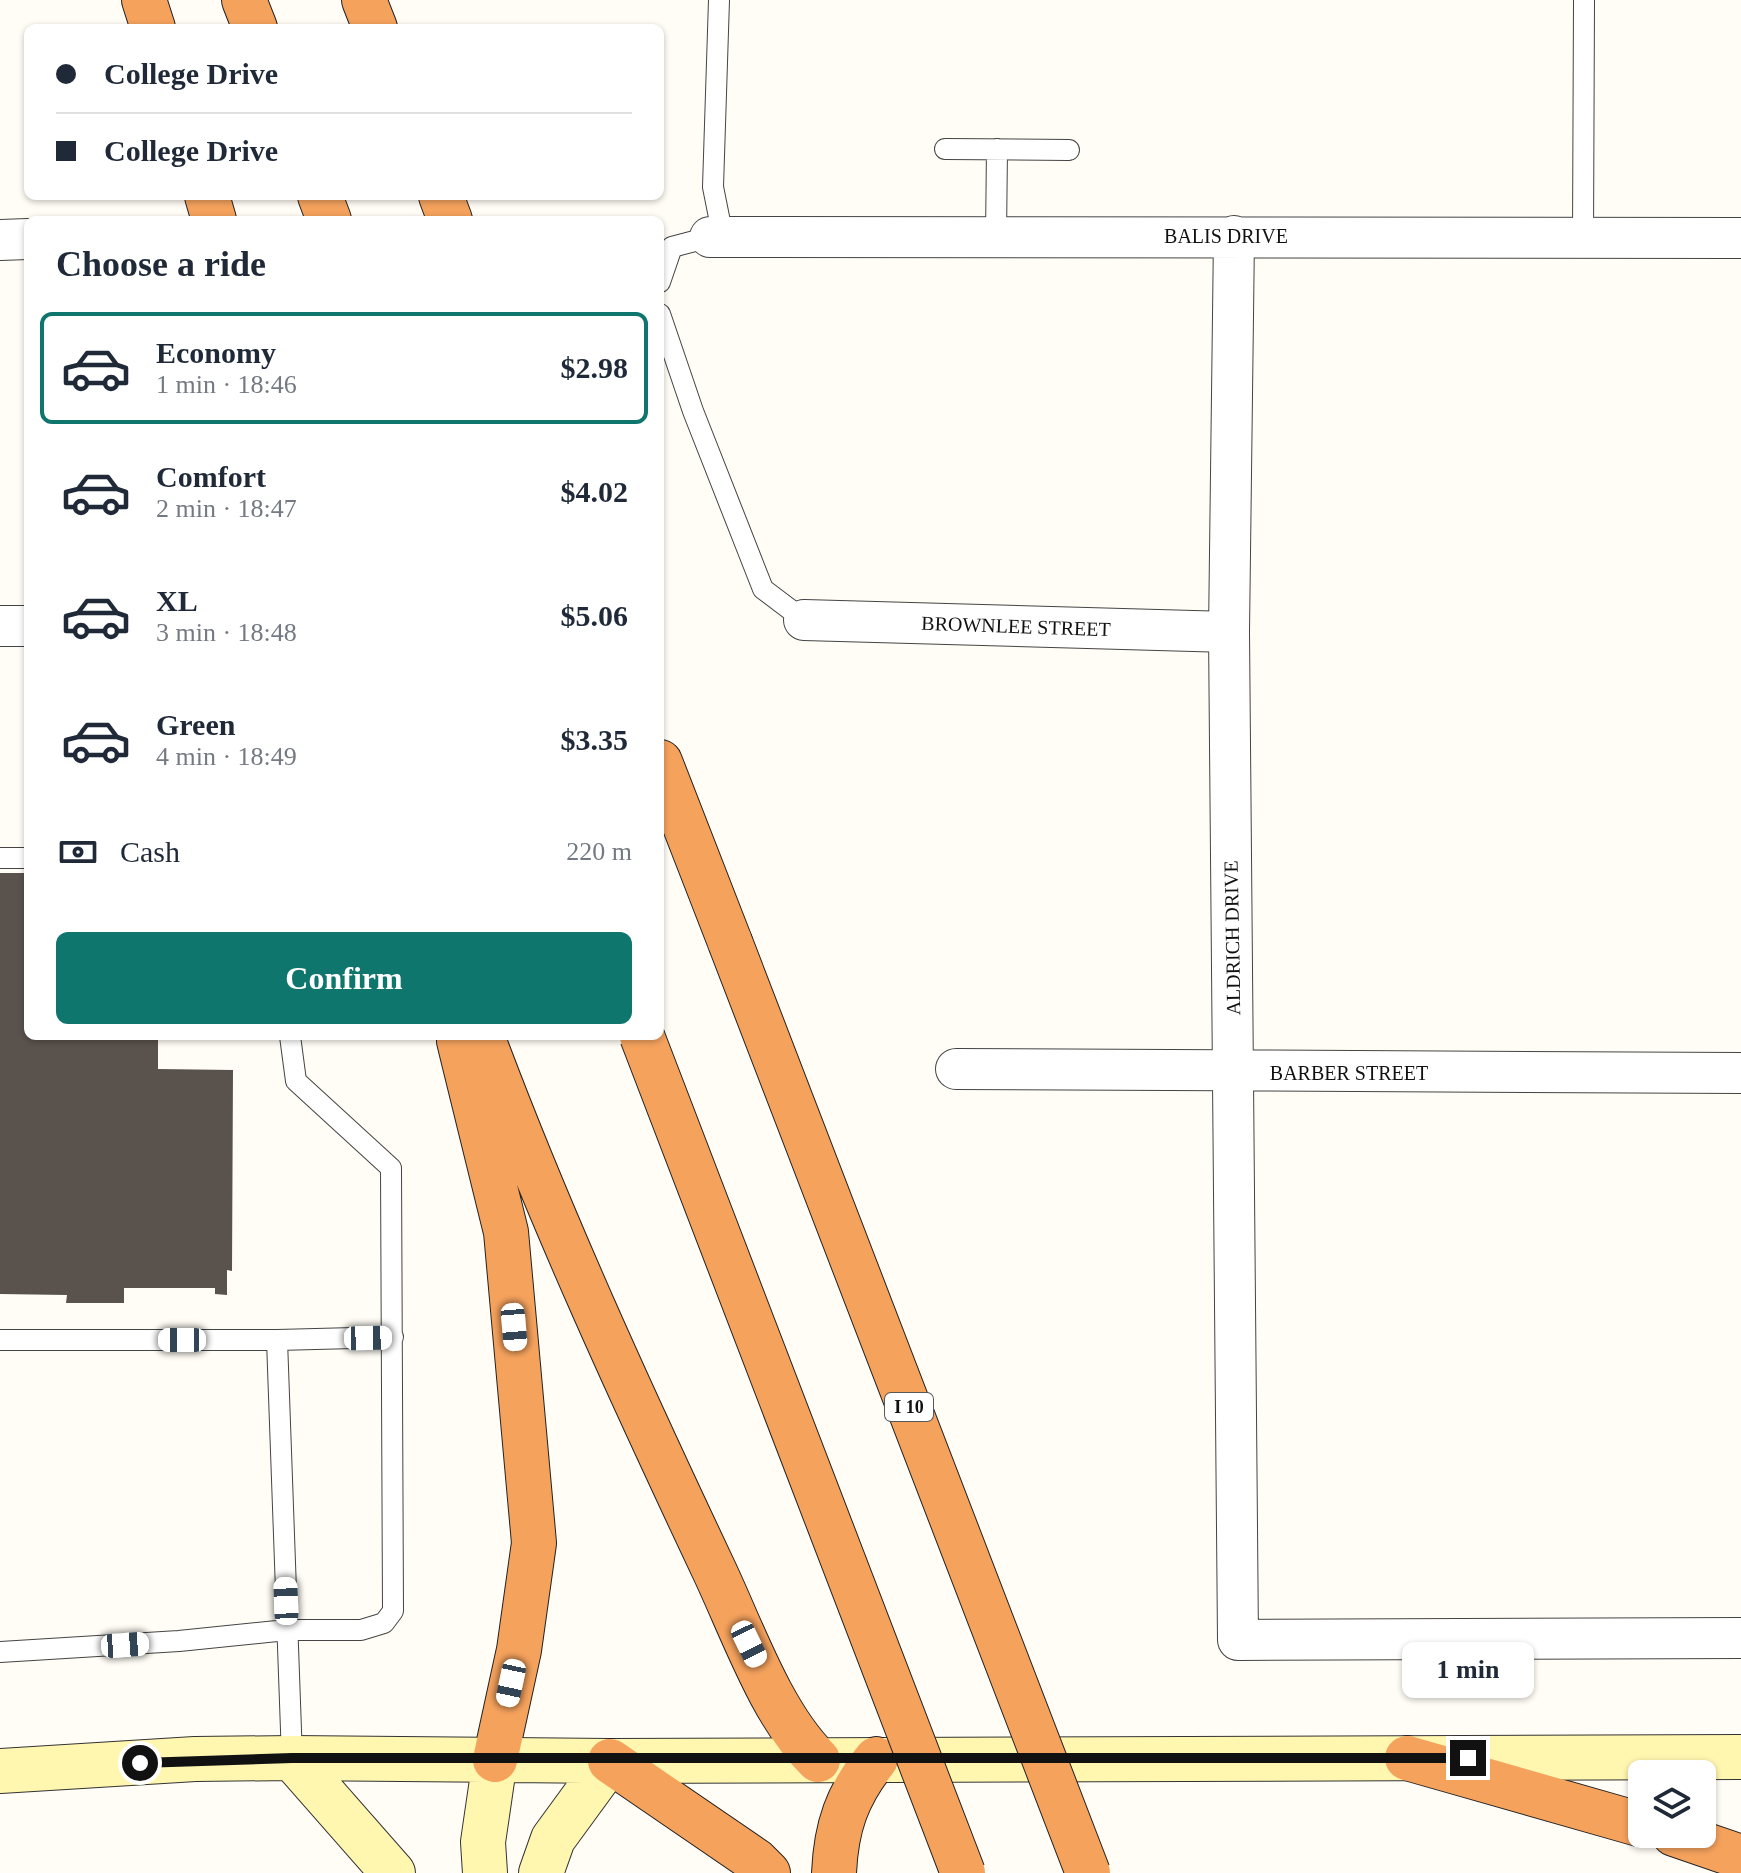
<!DOCTYPE html>
<meta charset="utf-8">
<style>
:root{--surface:#fff;--page:#f2f2f3;--text:#1f2937;--muted:#747a83;--line:#e0e1e3;--accent:#0f766e}
body{margin:0;font-family:Georgia,serif;background:var(--page);color:var(--text);height:100vh;display:flex;flex-direction:column;font-size:30px;white-space:nowrap}
*{box-sizing:border-box;margin:0}
p{font-size:26px;color:var(--muted)}
.icon{flex:none;width:44px;height:44px;fill:none;stroke:currentColor;stroke-width:2;stroke-linecap:round;stroke-linejoin:round}
.map{position:relative;flex:1;overflow:hidden}
.panel{position:absolute;left:24px;top:216px;width:640px;height:824px;display:flex;flex-direction:column;background:var(--surface);border-radius:12px;box-shadow:0 2px 6px #0004}
.panel>*{flex:none}
.banner{position:absolute;left:24px;top:24px;width:640px;height:176px;border-radius:12px;box-shadow:0 2px 6px #0004;display:grid;align-content:center;height:176px;padding:0 32px;background:var(--surface)}
.buttons{position:absolute;left:1628px;top:1760px;display:grid;gap:16px}
.buttons a{display:grid;place-items:center;width:88px;height:88px;border-radius:12px;background:var(--surface);box-shadow:0 2px 6px #0004;font-size:40px}
.end{position:absolute;width:36px;height:36px;margin:-18px;border:10px solid #111;background:#fff;box-shadow:0 0 0 4px #fff}
.from{border-radius:50%}
.bubble{position:absolute;height:56px;border-radius:12px;background:var(--surface);box-shadow:0 2px 6px #0004;font-size:26px;font-weight:700;line-height:56px;text-align:center}
.car{position:absolute;width:24px;height:48px;margin:-24px -12px;border-radius:10px;box-shadow:0 0 6px 2px #0007;background:linear-gradient(#fff 24%,#345 0 40%,#fff 0 76%,#345 0 86%,#fff 0)}
.banner b{display:flex;align-items:center;gap:28px;height:76px;font-size:30px}
.banner b+b{border-top:2px solid var(--line)}
.banner i{width:20px;height:20px;background:var(--text)}
ul{padding:0;list-style:none}
li{display:flex;align-items:center;gap:24px;height:112px;margin:0 16px 12px;padding:0 16px;border:4px solid transparent;border-radius:12px}
li div{flex:1}
li b{display:block;font-size:30px}
li em{font-style:normal;font-weight:700}
li.current{border-color:var(--accent)}
li>.icon{width:72px;height:72px;stroke-width:1.5}
h2{padding:0 32px;font-size:36px;line-height:96px}
.pay{display:flex;align-items:center;gap:20px;height:88px;padding:0 32px;font-size:30px}
.pay p{margin-inline-start:auto}
.button{display:flex;gap:16px;margin-top:auto;padding:16px 32px}
.button a{flex:1;height:92px;border-radius:12px;background:var(--accent);color:#fff;font-size:32px;font-weight:700;line-height:92px;text-align:center}
.map>svg:first-child{display:block}
.building{fill:#5a524d}
.lines{fill:none;stroke-linecap:round;stroke-linejoin:round}
.lane-casing{stroke:#444;stroke-width:22}
.street-casing{stroke:#444;stroke-width:42}
.secondary-casing{stroke:#333;stroke-width:46}
.highway-casing{stroke:#222;stroke-width:46}
.lane{stroke:#fff;stroke-width:20}
.street{stroke:#fff;stroke-width:40}
.secondary{stroke:#fff6b0;stroke-width:44}
.highway{stroke:#f5a25d;stroke-width:44}
.highway-bridge-casing{stroke:#222;stroke-width:46;stroke-linecap:butt}
.highway-bridge{stroke:#f5a25d;stroke-width:44}
.route{stroke:#111;stroke-width:10}
.labels{text-anchor:middle;stroke-width:8;stroke-linejoin:round;paint-order:stroke}
.shield{fill:#fff;stroke:#585858;stroke-width:2}
.shield-label{font-size:18px;font-weight:bold;fill:#111}
.street-label{font-size:20px;fill:#111;stroke:#fff}
</style>
<div class="map">
<svg width="1741" height="1873" viewBox="0 0 1741 1873">
<rect width="100%" height="100%" fill="#fffdf5"/>
<!-- building -->
<path class="building" d="M0 873H28V1036H158V1069L233 1070 232 1271 227 1270V1295L215 1294V1288H124V1303H66L67 1295 0 1294Z"/>
<g class="lines">
<!-- lane casing -->
<g class="lane-casing">
<path id="lane" d="M719 0 713 187 723 237
M945 149 1069 150
M996 236 997 149
M1583 238 1584 0
M660 282 672 247 710 237
M660 314 693 411 763 589 804 620
M0 858H28
M0 1340H277L292 1758
M277 1340 393 1337
M0 1652 179 1641 287 1630H361L384 1623 393 1611 391 1168 296 1081 290 1036"/>
</g>
<!-- street casing -->
<g class="street-casing">
<path id="street" d="M1234 236 1229 632 1238 1640 1741 1638
M710 237 1741 238
M0 240 28 239
M804 620 1229 632
M0 626H28
M956 1069 1741 1073"/>
</g>
<!-- secondary casing -->
<g class="secondary-casing">
<path id="secondary" d="M292 1758 393 1873
M0 1771 195 1759 292 1758 610 1761 1741 1757
M485 1873 483 1842 495 1760
M541 1873 553 1839 610 1761"/>
</g>
<!-- highway casing -->
<g class="highway-casing">
<path id="highway" d="M144 0 153 28
M244 0 255 28
M364 0 375 28
M207 196 214 220
M320 196 329 220
M441 196 450 220
M660 762 730 942
M482 1036C550 1218 631 1394 714 1570 742 1629 771 1714 818 1760
M459 1041 506 1232 534 1543 519 1650 495 1760
M1407 1758 1642 1825
M610 1761 756 1861 768 1873
M1674 1834 1741 1857
M834 1873C836 1827 847 1795 876 1759"/>
</g>
<!-- lane -->
<use href="#lane" class="lane"/>
<!-- street -->
<use href="#street" class="street"/>
<!-- secondary -->
<use href="#secondary" class="secondary"/>
<!-- highway -->
<use href="#highway" class="highway"/>
<!-- highway-bridge casing -->
<g class="highway-bridge-casing">
<path id="highway-bridge" d="M730 942 1088 1873
M642 1036 963 1873"/>
</g>
<!-- highway-bridge -->
<use href="#highway-bridge" class="highway-bridge"/>
</g>
<g class="lines">
<!-- route -->
<path class="route" d="M140 1763 292 1758H1468"/>
</g>
<g class="labels">
<!-- shield labels -->
<rect class="shield" x="885" y="1393" width="48" height="28" rx="6"/>
<g class="shield-label">
<text x="909" y="1413">I 10</text>
</g>
<!-- street labels -->
<g class="street-label">
<text x="1226" y="243">BALIS DRIVE</text>
<text transform="translate(1016 626) rotate(2)" y="7">BROWNLEE STREET</text>
<text transform="translate(1232 938) rotate(-91)" y="7">ALDRICH DRIVE</text>
<text x="1349" y="1080">BARBER STREET</text>
</g>
</g>
</svg>
<div class="buttons">
<a><svg class="icon" aria-label="layers" viewBox="0 0 24 24"><path d="M12 4l9 5-9 5-9-5zM3 14l9 5 9-5"/></svg></a>
</div>
<i class="end from" style="left:140px;top:1763px"></i>
<i class="end" style="left:1468px;top:1758px"></i>
<div class="bubble" style="left:1402px;top:1642px;width:132px">1 min</div>
<i class="car" style="left:514px;top:1327px;rotate:175deg"></i>
<i class="car" style="left:368px;top:1338px;rotate:89deg"></i>
<i class="car" style="left:182px;top:1340px;rotate:270deg"></i>
<i class="car" style="left:286px;top:1601px;rotate:358deg"></i>
<i class="car" style="left:749px;top:1644px;rotate:154deg"></i>
<i class="car" style="left:125px;top:1645px;rotate:86deg"></i>
<i class="car" style="left:511px;top:1683px;rotate:192deg"></i>
<div class="banner">
<b><i class="from"></i>College Drive</b>
<b><i></i>College Drive</b>
</div>
<section class="panel">
<h2>Choose a ride</h2>
<ul>
<li class="current"><svg class="icon" aria-label="car" viewBox="0 0 24 24"><path d="M5 17H2v-5l4-1 3-4h7l3 4 3 1v5h-3M9 17h6M6 11h13"/><circle cx="7" cy="17" r="2"/><circle cx="17" cy="17" r="2"/></svg><div><b>Economy</b><p>1 min · 18:46</p></div><em>$2.98</em></li>
<li><svg class="icon" aria-label="car" viewBox="0 0 24 24"><path d="M5 17H2v-5l4-1 3-4h7l3 4 3 1v5h-3M9 17h6M6 11h13"/><circle cx="7" cy="17" r="2"/><circle cx="17" cy="17" r="2"/></svg><div><b>Comfort</b><p>2 min · 18:47</p></div><em>$4.02</em></li>
<li><svg class="icon" aria-label="car" viewBox="0 0 24 24"><path d="M5 17H2v-5l4-1 3-4h7l3 4 3 1v5h-3M9 17h6M6 11h13"/><circle cx="7" cy="17" r="2"/><circle cx="17" cy="17" r="2"/></svg><div><b>XL</b><p>3 min · 18:48</p></div><em>$5.06</em></li>
<li><svg class="icon" aria-label="car" viewBox="0 0 24 24"><path d="M5 17H2v-5l4-1 3-4h7l3 4 3 1v5h-3M9 17h6M6 11h13"/><circle cx="7" cy="17" r="2"/><circle cx="17" cy="17" r="2"/></svg><div><b>Green</b><p>4 min · 18:49</p></div><em>$3.35</em></li>
</ul>
<div class="pay"><svg class="icon" aria-label="cash" viewBox="0 0 24 24"><path d="M3 7h18v10H3z"/><circle cx="12" cy="12" r="2"/></svg>Cash<p>220 m</p></div>
<div class="button"><a>Confirm</a></div>
</section>
</div>
